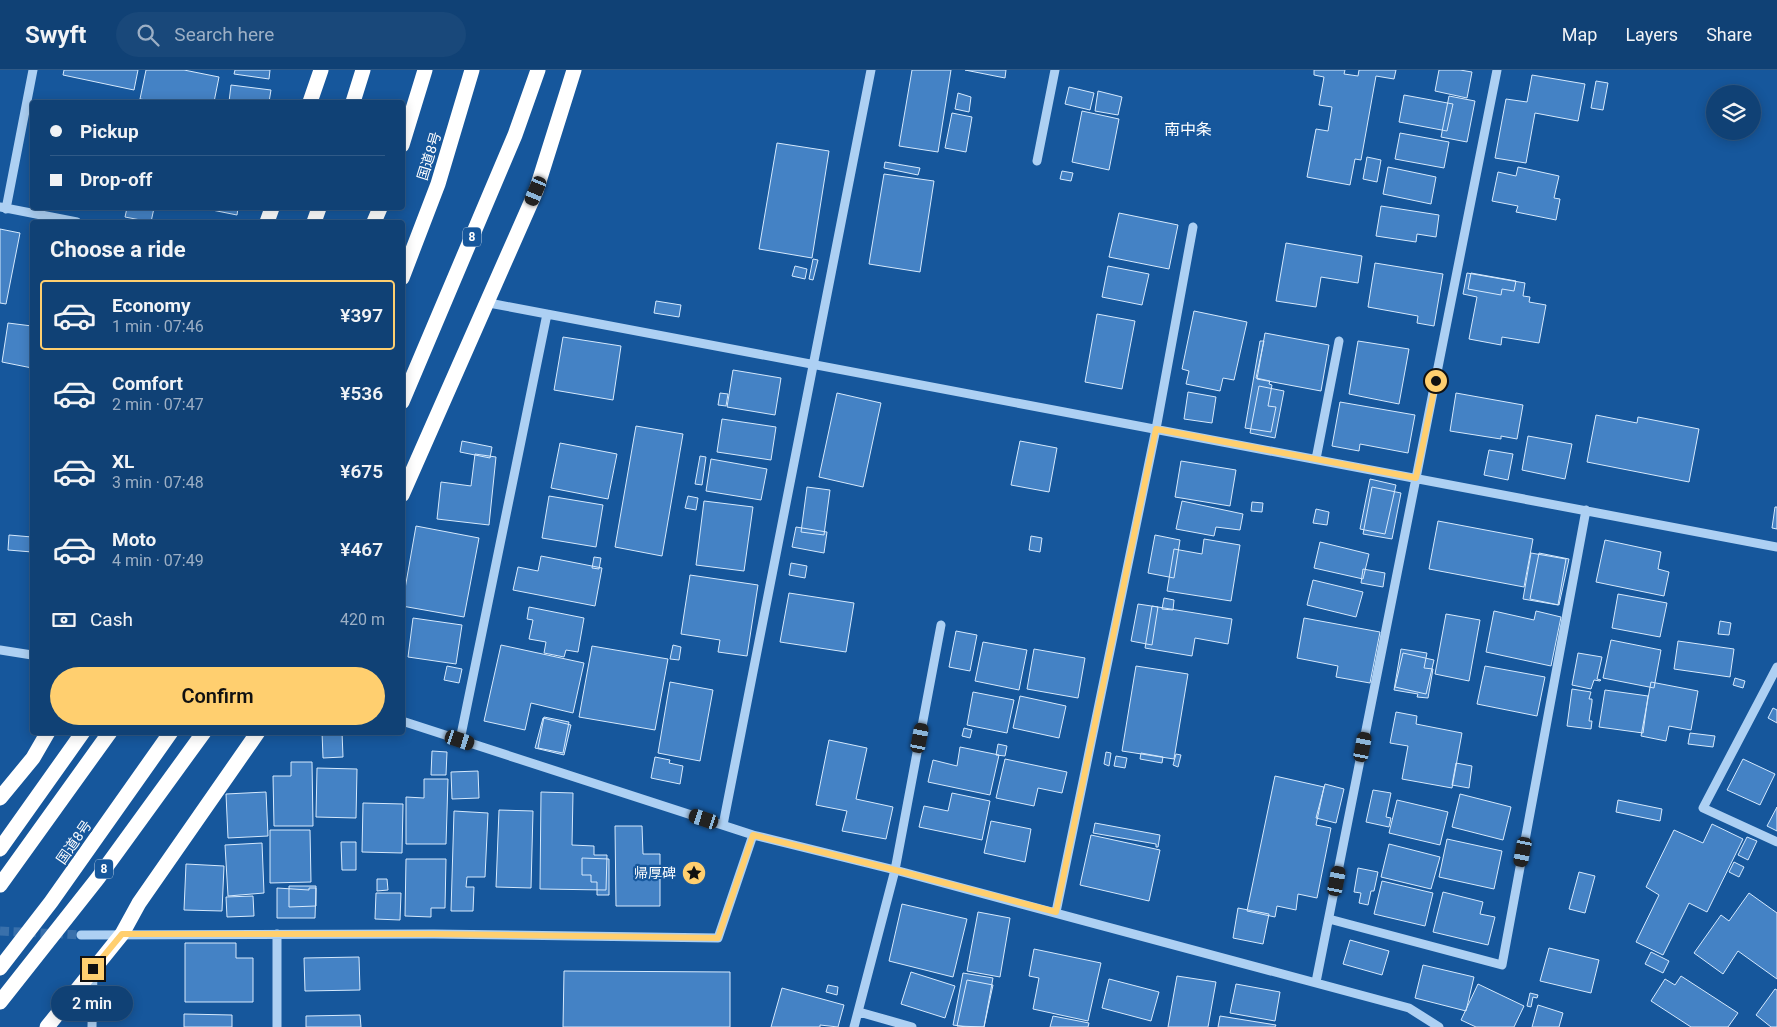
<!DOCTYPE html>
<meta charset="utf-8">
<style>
:root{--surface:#104175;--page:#19487a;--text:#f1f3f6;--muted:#9cafc5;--line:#305a87;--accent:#ffcf6f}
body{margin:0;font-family:Roboto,"Noto Sans JP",sans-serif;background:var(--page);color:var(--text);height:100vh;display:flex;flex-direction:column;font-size:19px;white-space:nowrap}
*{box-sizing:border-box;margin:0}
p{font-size:16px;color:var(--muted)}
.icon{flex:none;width:28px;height:28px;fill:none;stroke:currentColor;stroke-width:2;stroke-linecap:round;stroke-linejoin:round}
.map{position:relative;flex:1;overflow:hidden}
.panel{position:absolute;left:30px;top:150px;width:375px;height:515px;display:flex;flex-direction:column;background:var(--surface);border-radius:5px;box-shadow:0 2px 12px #0003,0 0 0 1px var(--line)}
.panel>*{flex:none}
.banner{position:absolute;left:30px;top:30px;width:375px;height:110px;border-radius:5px;box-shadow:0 2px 12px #0003,0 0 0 1px var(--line);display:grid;align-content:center;height:110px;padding:0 20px;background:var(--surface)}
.controls{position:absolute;left:1706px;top:15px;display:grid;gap:10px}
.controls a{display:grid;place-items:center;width:55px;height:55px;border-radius:50%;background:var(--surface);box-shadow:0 2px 12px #0003,0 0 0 1px var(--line);font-size:25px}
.end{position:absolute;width:22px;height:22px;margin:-11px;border:6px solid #ffcf6f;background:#111;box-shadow:0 0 0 2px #111}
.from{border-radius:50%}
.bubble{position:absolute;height:35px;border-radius:18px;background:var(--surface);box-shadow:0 2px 12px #0003,0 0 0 1px var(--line);font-size:16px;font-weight:600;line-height:35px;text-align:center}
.car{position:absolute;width:15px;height:30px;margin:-15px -8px;border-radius:6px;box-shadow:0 0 4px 1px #0007;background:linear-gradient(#222 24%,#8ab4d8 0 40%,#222 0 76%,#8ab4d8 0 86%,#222 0)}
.banner b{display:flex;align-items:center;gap:18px;height:48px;font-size:19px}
.banner b+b{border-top:1px solid var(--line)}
.banner i{width:12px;height:12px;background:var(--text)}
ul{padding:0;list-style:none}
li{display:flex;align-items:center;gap:15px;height:70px;margin:0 10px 8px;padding:0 10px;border:2px solid transparent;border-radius:5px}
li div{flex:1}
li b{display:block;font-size:19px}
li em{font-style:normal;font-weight:600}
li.active{border-color:var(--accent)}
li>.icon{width:45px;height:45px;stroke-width:1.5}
h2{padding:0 20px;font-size:22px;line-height:60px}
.pay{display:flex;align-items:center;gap:12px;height:55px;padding:0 20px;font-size:19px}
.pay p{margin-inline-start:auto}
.action{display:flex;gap:10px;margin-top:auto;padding:10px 20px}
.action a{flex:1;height:58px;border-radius:30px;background:var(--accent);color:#111;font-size:20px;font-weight:600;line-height:58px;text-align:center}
header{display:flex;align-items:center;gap:30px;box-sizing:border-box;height:70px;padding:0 25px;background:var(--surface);border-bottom:1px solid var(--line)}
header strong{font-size:24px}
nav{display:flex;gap:28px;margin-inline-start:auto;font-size:18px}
.search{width:350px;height:45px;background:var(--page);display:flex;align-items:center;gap:12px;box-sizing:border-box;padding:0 18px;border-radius:28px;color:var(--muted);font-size:19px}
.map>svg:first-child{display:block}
.building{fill:#4482c5;stroke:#d5e9fd}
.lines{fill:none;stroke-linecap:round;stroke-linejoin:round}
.minor-tunnel{stroke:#3970ab;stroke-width:9;stroke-dasharray:9 4.5;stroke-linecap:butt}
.minor{stroke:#add0f3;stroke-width:9}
.highway{stroke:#fff;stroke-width:15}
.route{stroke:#ffcf6f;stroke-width:6}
.labels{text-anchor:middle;stroke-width:4.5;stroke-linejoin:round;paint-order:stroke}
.shield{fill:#16579c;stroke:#b9cde1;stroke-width:1}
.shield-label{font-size:12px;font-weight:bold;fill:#fff}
.street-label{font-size:14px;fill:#fff;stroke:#16579c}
.poi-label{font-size:14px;fill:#fff;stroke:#16579c;text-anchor:end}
.quarter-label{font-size:16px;fill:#fff;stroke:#16579c}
</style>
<header>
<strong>Swyft</strong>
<div class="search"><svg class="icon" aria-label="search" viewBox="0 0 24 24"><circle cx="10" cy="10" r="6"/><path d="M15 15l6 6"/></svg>Search here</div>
<nav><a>Map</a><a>Layers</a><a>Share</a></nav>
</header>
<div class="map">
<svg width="1777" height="957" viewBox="0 0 1777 957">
<rect width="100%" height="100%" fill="#16579c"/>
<!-- building -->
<path class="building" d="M64 0H138L134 20 63 5Z
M146 0H184L219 7 214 32H159L140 29Z
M235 0H270L269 9 234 4Z
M912 0H951L938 82 899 76Z
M965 0H1006L1005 8Z
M1314 0H1345L1344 4 1358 6 1359 0H1396L1394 9 1376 6 1361 90 1355 89 1350 115 1307 107 1316 59 1328 61 1332 37 1319 35 1324 7 1314 5Z
M1439 0H1460L1472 2 1467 28 1435 21Z
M1532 5 1585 14 1578 51 1535 43 1526 93 1495 88 1506 29 1527 32Z
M1596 11 1608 13 1603 40 1591 38Z
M231 15 271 20 269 32H229Z
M1069 17 1094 23 1090 40 1065 34Z
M1098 21 1122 27 1118 45 1095 41Z
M958 23 971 27 969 42 955 39Z
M1404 25 1453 34 1447 61 1399 52Z
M1449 26 1475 31 1467 72 1441 67Z
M1082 41 1119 49 1109 100 1072 92Z
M952 43 972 47 966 82 945 78Z
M1400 63 1449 72 1444 98 1395 89Z
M777 73 829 81 812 188 759 179Z
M1367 87 1381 90 1377 112 1363 109Z
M885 92 920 98 918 105 884 98Z
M1388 97 1436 107 1431 134 1383 124Z
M1518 97 1559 106 1554 128 1560 129 1556 150 1516 142 1518 136 1492 131 1498 102 1516 106Z
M1062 101 1073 103 1071 111 1060 109Z
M884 104 934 111 920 202 869 194Z
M1381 136 1439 145 1436 167 1417 164 1416 172 1376 166Z
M127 138H154L151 152 125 147Z
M207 138H238L237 145 207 139Z
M1119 143 1178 155 1169 199 1109 187Z
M0 159 20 163 6 234 0 233Z
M1286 173 1362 186 1358 213 1321 207 1316 237 1276 231Z
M813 189 818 190 813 210 809 209Z
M1375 193 1443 204 1434 256 1417 253 1418 246 1368 237Z
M795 196 807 199 805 209 792 206Z
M1108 196 1149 204 1142 235 1102 227Z
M1467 203 1525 213 1523 226 1530 227 1529 232 1546 235 1539 273 1502 267 1501 275 1469 269 1477 227 1463 224Z
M1471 203 1516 211 1514 221 1502 219 1501 225 1468 219Z
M656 231 681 235 679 247 654 243Z
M1194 241 1247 252 1234 310 1223 308 1220 321 1186 314 1189 301 1182 299Z
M1097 244 1135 251 1122 319 1085 312Z
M8 253 32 256V298L2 292Z
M1265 263 1329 275 1321 321 1257 309Z
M563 267 621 276 613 330 554 320Z
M1260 271H1264L1256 308 1270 311 1269 314 1272 315 1268 336 1276 337 1271 362 1245 358Z
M1358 271 1409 279 1399 334 1349 324Z
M733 300 781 308 775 345 727 337Z
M1259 316 1284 321 1275 368 1250 363Z
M1188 322 1216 327 1212 353 1184 349Z
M720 323 728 324 726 336 718 335Z
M837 323 881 333 863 417 819 407Z
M1456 323 1523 335 1517 369 1501 366V369L1450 361Z
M1340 332 1415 345 1408 383 1360 374 1359 381 1332 376Z
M1596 345 1637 353 1638 347 1699 359 1689 412 1587 392Z
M722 349 776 357 771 390 717 382Z
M636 356 683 364 662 486 615 477Z
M1528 366 1572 374 1565 409 1522 400Z
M462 371 492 377 490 388 460 382Z
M1020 371 1057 378 1049 422 1011 415Z
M560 373 617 384 608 429 551 418Z
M1489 380 1513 384 1508 410 1484 405Z
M475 384 496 387 489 455 437 449 441 412 471 416Z
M700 386 706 387 702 415 695 414Z
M711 389 767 399 761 430 706 421Z
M1181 391 1236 400 1230 436 1175 427Z
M1370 409 1396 415 1385 464 1360 459Z
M807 417 830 420 824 465 801 462Z
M1372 417 1401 423 1392 469 1363 464Z
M549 426 603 435 596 477 542 468Z
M688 426 698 428 696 440 685 438Z
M704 431 753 437 744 501 696 495Z
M1182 431 1243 444 1240 460 1216 457 1214 466 1176 459Z
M1252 432 1263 433 1262 442 1251 441Z
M1775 437H1777V459L1772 458Z
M1316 439 1329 442 1327 455 1313 453Z
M1438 451 1533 469 1524 517 1429 499Z
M416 456 479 468 464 547 402 536Z
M796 457 827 462 824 483 792 477Z
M9 465 32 467V482L8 480Z
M1155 465 1180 470 1174 508 1148 503Z
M1031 466 1042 468 1040 482 1029 480Z
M1204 469 1240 475 1231 531 1167 521 1174 479 1202 484Z
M1605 470 1661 482 1658 499 1669 502 1664 526 1596 512Z
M1320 472 1369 484 1363 509 1314 498Z
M1531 483 1566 489 1558 535 1523 529Z
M1539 483 1569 489 1559 535 1530 529Z
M541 486 602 498 595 536 513 520 518 497 538 501Z
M594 487 601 488 599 499 592 498Z
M791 493 807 496 805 508 789 505Z
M1363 499 1385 503 1383 517 1361 513Z
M690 505 758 515 747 586 718 582 720 570 681 564Z
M1313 510 1363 522 1356 547 1307 535Z
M789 523 854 533 846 582 780 572Z
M1618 524 1667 533 1660 567 1612 558Z
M1164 528 1174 530 1173 540 1162 539Z
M1138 534 1158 537 1152 575 1131 571Z
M1152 536 1232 549 1228 574 1195 568 1192 586 1145 578Z
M529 537 584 548 578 582 566 580 564 587 544 583 546 572 529 569 533 550 527 549Z
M1494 541 1534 550 1536 541 1561 547 1551 596 1486 582Z
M1446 544 1480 550 1469 611 1435 604Z
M413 548 462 555 456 594 408 587Z
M1304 548 1380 562 1370 613 1336 607 1338 596 1297 588Z
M1720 551 1731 553 1729 565 1718 564Z
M956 561 977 565 970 601 949 597Z
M1611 570 1661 580 1654 618 1603 608Z
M1678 571 1734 579 1730 607 1674 599Z
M983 572 1027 580 1019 620 975 611Z
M501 575 584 593 573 643 531 633 525 660 484 651Z
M673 575 681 577 679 590 670 589Z
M592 576 668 589 655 660 579 647Z
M1034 579 1085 588 1078 628 1027 619Z
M1401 579 1427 583 1424 598 1433 599 1428 628 1417 627 1418 624 1394 620Z
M1403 583 1434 590 1426 624 1395 617Z
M1578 583 1602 587 1597 609 1601 610 1600 611 1594 610 1591 619 1572 615Z
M447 596 462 599 459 613 444 610Z
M1136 596 1188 604 1174 689 1122 681Z
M1485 596 1545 607 1537 646 1477 634Z
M1735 608 1745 611 1743 618 1733 615Z
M670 612 713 620 700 691 658 683Z
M1651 612 1698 621 1691 660 1669 656 1666 671 1641 666Z
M1572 619 1591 622 1589 629H1592V632L1589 651H1592L1591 659 1567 656Z
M1605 620 1648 626 1643 663 1599 657Z
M973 622 1014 630 1007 663 967 655Z
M1020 626 1066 636 1059 668 1013 658Z
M1773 638 1777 640V653L1768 648Z
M1396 642 1417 646 1416 654 1462 663 1452 718 1402 709 1408 676 1390 673Z
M544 647 569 652 563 683 538 678Z
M543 648 571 655 564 685 535 678Z
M964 658 972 660 970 668 962 666Z
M322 662H342L343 687 323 688Z
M1690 663 1715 666 1713 677 1688 674Z
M829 670 867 678 856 729 893 737 886 769 842 761 847 741 816 735Z
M998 674 1007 676 1005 686 996 685Z
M960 677 999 685 990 725 928 712 933 690 957 696Z
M432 681 447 682 446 705H431Z
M1106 682 1111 683 1109 696 1104 694Z
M1141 683 1163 687 1162 693 1140 689Z
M1176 684 1181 685 1178 697 1173 695Z
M1116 686 1127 688 1125 698 1114 696Z
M655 687 670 690 669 693 683 696 680 714 651 708Z
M1005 689 1067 702 1062 723 1038 718 1034 736 996 728Z
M1743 689 1775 704 1760 735 1727 720Z
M291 692H312L313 756H274L273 706H291Z
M1456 693 1472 696 1469 718 1452 715Z
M317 698 357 699 356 748 316 747Z
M478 701 479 728 452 729 451 702Z
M1275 706 1324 717 1316 755 1331 758 1317 828 1298 824 1296 840 1277 836 1275 847 1247 841Z
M424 709H448L446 774H406V727L424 728Z
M1325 714 1344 719 1336 753 1316 748Z
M1373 720 1391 723 1386 747 1391 748 1389 757 1366 752Z
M266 722 268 766 228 768 226 724Z
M541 722 573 723 572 775 594 776V785H607L606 820 540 819Z
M952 723 990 731 982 770 919 757 924 736 948 741Z
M1460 724 1511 737 1503 770 1452 757Z
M1397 730 1448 742 1440 775 1389 763Z
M1618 730 1662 739 1660 751 1616 742Z
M363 733 403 734 402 783 362 782Z
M1777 737V761L1767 756Z
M499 740 533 741 531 818 496 817Z
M454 741 488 743 485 807H467L466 817H474L473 841H451Z
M991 751 1031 759 1025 792 984 783Z
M1095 753 1160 765 1158 777H1156V774L1093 763Z
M1712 754 1743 769 1707 842 1689 833 1663 885 1636 872 1659 825 1646 817 1674 760 1703 773Z
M615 756H642L643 784H660V836H616Z
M270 760H310L311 812 270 813Z
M1091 765 1160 780 1149 831 1080 815Z
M1747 767 1757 771 1748 790 1738 785Z
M1447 769 1502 781 1494 819 1439 807Z
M341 772H356V800H342Z
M262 773 264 823 228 826 225 775Z
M1389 774 1440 787 1431 819 1381 807Z
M582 788 609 789V825H597V812H591V805H582Z
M406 789H446L445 838H431V847L405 846Z
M1734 792 1744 797 1739 807 1729 802Z
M186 794 224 796 222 841 184 840Z
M1358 798 1378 802 1374 821H1371L1368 835 1359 833 1361 823 1354 822Z
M1579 802 1595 806 1585 843 1569 839Z
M377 809H387L388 820 377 821Z
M1382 811 1433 823 1425 856 1374 844Z
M289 816H316V836L289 837Z
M277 818 309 820V818H316L315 848H277Z
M1443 822 1483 832 1480 844 1495 847 1488 875 1433 862Z
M376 823H401L400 850 375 849Z
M1749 823 1777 843V909L1738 881 1723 904 1694 883 1721 845 1729 851Z
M253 826 254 846 227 847 226 827Z
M902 834 967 849 953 907 889 891Z
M1238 838 1269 844 1263 874 1233 868Z
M978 842 1010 848 1000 907 967 901Z
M1350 870 1389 881 1382 905 1343 894Z
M185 873H236V888H253V932H185Z
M1549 878 1599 890 1591 923 1540 911Z
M1034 879 1101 893 1088 951 1033 939 1039 908 1029 906Z
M1651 882 1669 891 1663 903 1645 894Z
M359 887 360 920 305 921 304 888Z
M1423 895 1474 907 1466 941 1415 928Z
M564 901 730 902V957H563Z
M911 902 955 916 945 948 901 934Z
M963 903 993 908 984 957H966L953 955Z
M1177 906 1216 912 1208 957H1168Z
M1681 906 1738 943 1728 957H1691L1651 931 1665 909 1675 915Z
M1109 909 1159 922 1151 951 1102 938Z
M967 910 993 915 984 957 957 956Z
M1236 914 1280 922 1275 951 1230 943Z
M1478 914 1524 936 1514 957H1476L1461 950Z
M828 915 838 917 837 925 826 922Z
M782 918 844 935 838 957 820 955V957H771Z
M1775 919 1777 920V957H1771L1756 945Z
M1530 923 1538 925 1537 928 1533 927 1531 937 1527 936Z
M1538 935 1563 943 1559 957H1532Z
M184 944 232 945V957H184Z
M360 945 361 957H306V946Z
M1053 946 1089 953 1088 957H1050Z
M1220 946 1276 955 1275 957H1218Z"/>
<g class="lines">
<!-- minor-tunnel -->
<path class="minor-tunnel" d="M0 861 81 865"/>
<!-- minor -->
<path class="minor" d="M1037 91 1055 0
M0 137 77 152
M6 139 33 0
M489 233 1777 477
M1316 389 1339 271
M0 580 32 585
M1777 597 1703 738 1777 772
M402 651 753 765 895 800 1409 938 1439 957
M460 670 547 244
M723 755 871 0
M1056 842 1156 359 1193 157
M1329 849 1502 895 1586 440
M81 865 434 864 718 868 753 765
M1316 912 1497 0
M859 942 912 957
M92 957 93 900
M277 957V864
M854 957 895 800 941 555"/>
<!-- highway -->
<path class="highway" d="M310 32 321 0
M353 32 363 0
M402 75 425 0
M267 152 272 138
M314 152 319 138
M374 152 380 138
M402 208 438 114 472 0
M402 332 515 65 538 0
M402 425 536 121 574 0
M0 728 33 688 48 662
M0 779 83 662
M0 815 110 662
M0 898 51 832 171 662
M0 932 98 808 204 662
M47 957 122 864 139 833 258 662"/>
</g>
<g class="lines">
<!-- route -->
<path class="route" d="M93 899 122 864H434L718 868 753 765 895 800 1056 842 1156 359 1416 408 1436 311"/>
</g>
<!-- icons -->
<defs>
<g id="sight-disc" transform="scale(1.25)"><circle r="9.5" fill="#ffcf6f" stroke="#16579c"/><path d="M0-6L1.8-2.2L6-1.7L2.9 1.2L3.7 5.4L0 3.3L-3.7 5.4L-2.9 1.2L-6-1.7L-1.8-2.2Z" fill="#111"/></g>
</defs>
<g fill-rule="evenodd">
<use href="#sight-disc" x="694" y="803"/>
</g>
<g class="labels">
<!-- shield labels -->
<g class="shield">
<rect x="463" y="157.5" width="18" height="19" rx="4"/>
<rect x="95" y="789.5" width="18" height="19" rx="4"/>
</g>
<g class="shield-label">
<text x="472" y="171">8</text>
<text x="104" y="803">8</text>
</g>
<!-- street labels -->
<g class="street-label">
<text transform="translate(429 86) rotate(-73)" y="5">国道8号</text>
<text transform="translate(74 772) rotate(-55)" y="5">国道8号</text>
</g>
<!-- poi labels -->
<g class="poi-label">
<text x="676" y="808">帰厚碑</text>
</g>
<!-- quarter labels -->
<g class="quarter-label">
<text x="1188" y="65">南中条</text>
</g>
</g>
</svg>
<div class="controls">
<a><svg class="icon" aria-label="layers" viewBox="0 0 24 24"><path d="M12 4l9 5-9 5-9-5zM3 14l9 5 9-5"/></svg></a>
</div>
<i class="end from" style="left:1436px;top:311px"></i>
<i class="end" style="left:93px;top:899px"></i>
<div class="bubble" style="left:51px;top:916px;width:82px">2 min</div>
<i class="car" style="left:536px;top:121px;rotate:203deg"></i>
<i class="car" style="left:920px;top:668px;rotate:11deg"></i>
<i class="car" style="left:460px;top:670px;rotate:108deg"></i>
<i class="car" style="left:1363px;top:677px;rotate:11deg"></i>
<i class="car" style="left:704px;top:749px;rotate:288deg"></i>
<i class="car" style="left:1523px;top:782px;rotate:191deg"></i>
<i class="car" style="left:1337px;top:811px;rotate:11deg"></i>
<div class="banner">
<b><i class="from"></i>Pickup</b>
<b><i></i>Drop-off</b>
</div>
<section class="panel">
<h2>Choose a ride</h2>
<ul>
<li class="active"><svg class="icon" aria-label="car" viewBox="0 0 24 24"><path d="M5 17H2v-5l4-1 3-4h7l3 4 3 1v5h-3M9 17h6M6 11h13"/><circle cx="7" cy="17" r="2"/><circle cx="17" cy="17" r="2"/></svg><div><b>Economy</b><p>1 min · 07:46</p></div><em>¥397</em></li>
<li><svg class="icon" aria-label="car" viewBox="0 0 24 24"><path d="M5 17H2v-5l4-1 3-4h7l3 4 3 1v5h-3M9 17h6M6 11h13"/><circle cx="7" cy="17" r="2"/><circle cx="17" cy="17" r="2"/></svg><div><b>Comfort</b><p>2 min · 07:47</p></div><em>¥536</em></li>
<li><svg class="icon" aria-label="car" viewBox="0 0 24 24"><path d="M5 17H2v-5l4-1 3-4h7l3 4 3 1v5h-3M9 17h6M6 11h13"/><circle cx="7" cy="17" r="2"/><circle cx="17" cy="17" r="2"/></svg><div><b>XL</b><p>3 min · 07:48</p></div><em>¥675</em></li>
<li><svg class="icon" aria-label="car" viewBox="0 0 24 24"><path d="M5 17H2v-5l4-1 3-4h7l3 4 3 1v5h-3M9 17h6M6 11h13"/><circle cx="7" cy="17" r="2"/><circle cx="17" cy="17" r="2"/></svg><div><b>Moto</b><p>4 min · 07:49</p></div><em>¥467</em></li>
</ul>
<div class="pay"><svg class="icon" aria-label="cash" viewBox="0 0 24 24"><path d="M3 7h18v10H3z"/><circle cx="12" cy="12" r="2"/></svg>Cash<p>420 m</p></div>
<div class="action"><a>Confirm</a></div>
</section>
</div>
